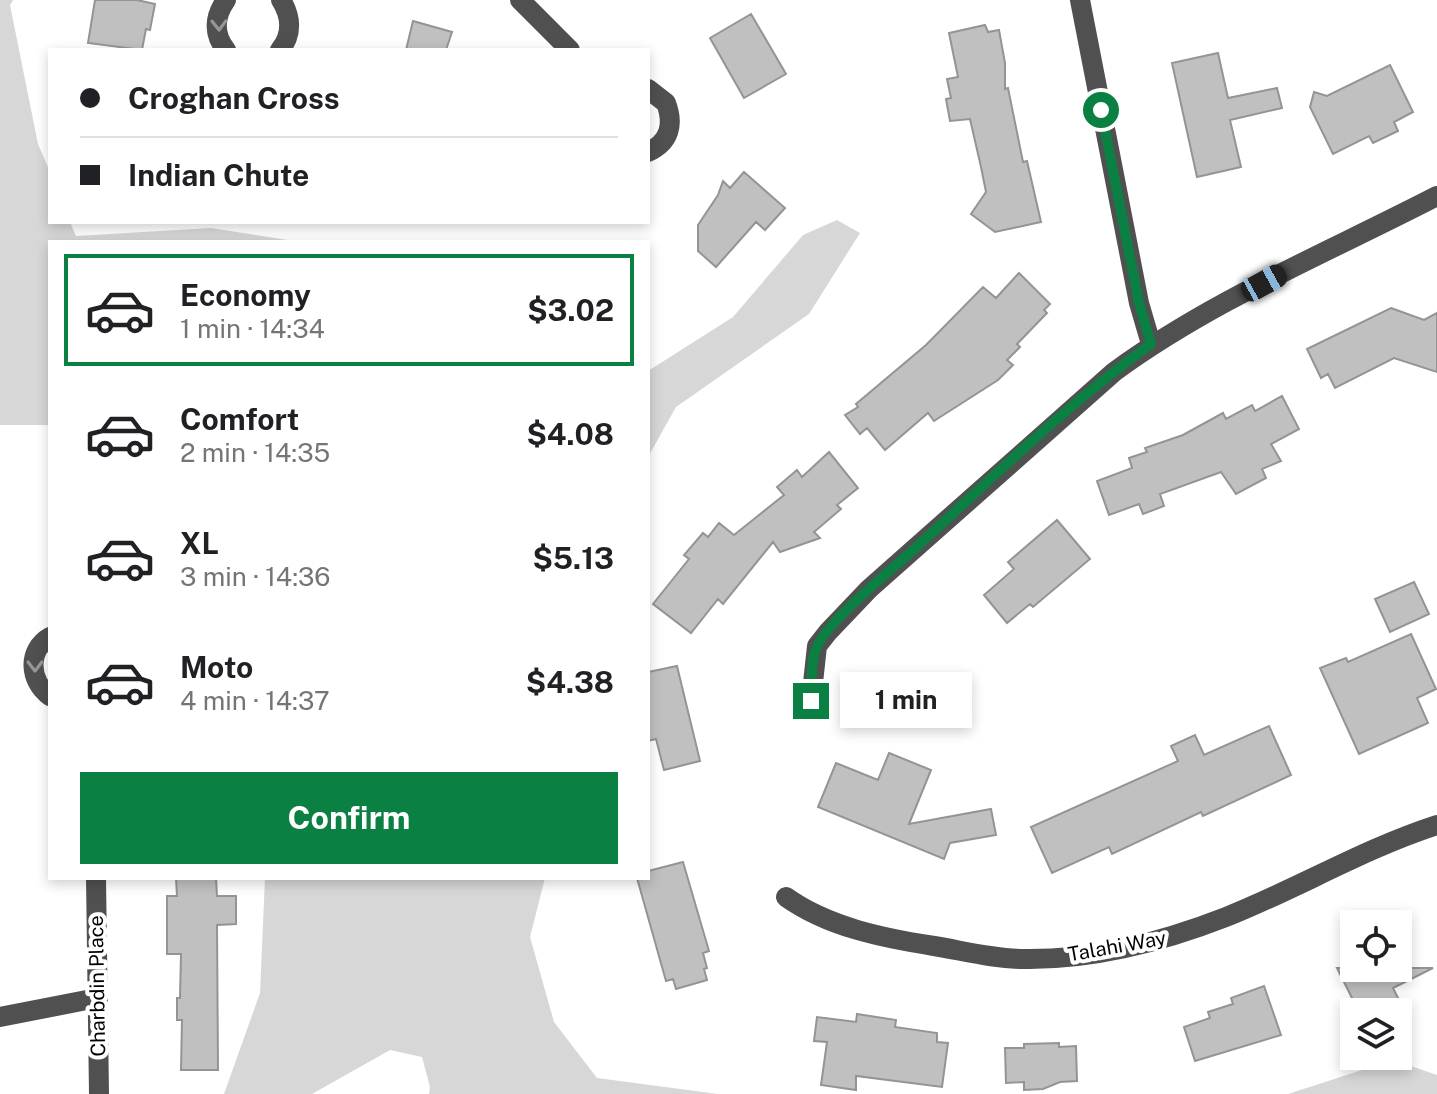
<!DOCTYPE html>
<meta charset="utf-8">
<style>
:root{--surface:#fff;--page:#f6f6f6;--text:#202124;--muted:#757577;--line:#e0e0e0;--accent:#0b8043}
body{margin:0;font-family:"Public Sans",sans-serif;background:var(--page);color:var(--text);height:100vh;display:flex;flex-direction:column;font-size:30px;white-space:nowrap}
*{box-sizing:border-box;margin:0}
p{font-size:26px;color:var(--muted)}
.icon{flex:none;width:44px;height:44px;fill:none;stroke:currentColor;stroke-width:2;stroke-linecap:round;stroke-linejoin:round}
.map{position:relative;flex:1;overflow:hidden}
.side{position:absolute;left:48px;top:240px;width:602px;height:640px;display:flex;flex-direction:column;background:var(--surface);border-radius:0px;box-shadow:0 4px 12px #0003}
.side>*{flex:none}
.guide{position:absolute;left:48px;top:48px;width:602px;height:176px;border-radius:0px;box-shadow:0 4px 12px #0003;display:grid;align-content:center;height:176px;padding:0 32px;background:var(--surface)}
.buttons{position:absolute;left:1340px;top:910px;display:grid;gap:16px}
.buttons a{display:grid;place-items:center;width:72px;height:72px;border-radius:0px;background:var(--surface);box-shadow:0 4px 12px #0003;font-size:40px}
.end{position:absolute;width:36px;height:36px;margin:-18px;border:10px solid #0b8043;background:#fff;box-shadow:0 0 0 4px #fff}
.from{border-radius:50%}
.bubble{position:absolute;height:56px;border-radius:0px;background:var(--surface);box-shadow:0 4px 12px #0003;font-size:26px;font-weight:700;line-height:56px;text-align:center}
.car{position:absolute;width:24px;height:48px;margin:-24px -12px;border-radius:10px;box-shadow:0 0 6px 2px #0007;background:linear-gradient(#222 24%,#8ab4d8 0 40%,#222 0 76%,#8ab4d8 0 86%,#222 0)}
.guide b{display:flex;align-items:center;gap:28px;height:76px;font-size:30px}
.guide b+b{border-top:2px solid var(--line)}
.guide i{width:20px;height:20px;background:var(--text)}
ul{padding:14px 0 0;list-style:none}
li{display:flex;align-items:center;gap:24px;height:112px;margin:0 16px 12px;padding:0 16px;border:4px solid transparent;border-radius:0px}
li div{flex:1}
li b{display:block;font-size:30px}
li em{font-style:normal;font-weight:700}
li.on{border-color:var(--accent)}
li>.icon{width:72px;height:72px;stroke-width:1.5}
.action{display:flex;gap:16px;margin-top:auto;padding:16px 32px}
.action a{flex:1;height:92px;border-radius:0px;background:var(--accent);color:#fff;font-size:32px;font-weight:700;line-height:92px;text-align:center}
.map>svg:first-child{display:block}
.green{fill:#d7d7d7}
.building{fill:#c0c0c0;stroke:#949494;stroke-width:2}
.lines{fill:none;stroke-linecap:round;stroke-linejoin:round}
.minor{stroke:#505050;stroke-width:20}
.oneway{stroke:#969696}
.route{stroke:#0b8043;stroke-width:10}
.labels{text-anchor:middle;stroke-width:8;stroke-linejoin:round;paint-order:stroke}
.street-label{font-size:20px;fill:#000;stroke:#fff}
</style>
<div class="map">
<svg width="1437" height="1094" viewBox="0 0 1437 1094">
<rect width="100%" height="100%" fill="#fff"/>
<!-- green -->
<path class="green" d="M0 0H13L10 5 38 144 50 172V222H70L76 236 211 228 300 242H50V425H0Z
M837 220 860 233 809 314 676 407 648 457V371L733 317 803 235Z
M265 878H545L530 937 554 1022 597 1078 718 1094H429L430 1087 422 1057 390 1050 312 1094H224L260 993Z
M1393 1060 1437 1075V1094H1288Z"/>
<!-- building -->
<path class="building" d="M95 0H137L155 4 150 30 146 29 142 50 88 43Z
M751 14 786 74 744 98 710 38Z
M413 21 452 32 446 50H406Z
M985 25 988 32 999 30 1005 63V89L1008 88 1023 162 1027 161 1041 222 995 232 971 214 986 192 981 167 970 119 950 121 946 99 951 98 947 79 958 77 949 33Z
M1218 53 1228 98 1277 88 1282 108 1230 120 1241 167 1197 177 1172 63Z
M1390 65 1413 112 1394 122 1398 131 1373 143 1369 136 1333 154 1310 107 1314 92 1327 96Z
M744 172 785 208 765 230 756 222 716 267 698 251V225L718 195 723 181 730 188Z
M1019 273 1050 304 1044 310 1047 313 1017 344 1020 347 1007 360 1013 365 998 380 934 421 928 413 885 450 867 428 860 434 845 415 858 407 856 404 926 345 983 287 996 298Z
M1391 308 1424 320 1437 313V372L1394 358 1335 388 1328 374 1321 378 1307 349Z
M1282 396 1299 429 1271 444 1281 461 1262 469 1266 478 1236 494 1221 472 1160 494 1164 506 1143 514 1139 504 1109 515 1097 481 1132 468 1129 458 1147 452 1145 448 1183 435 1223 413 1226 419 1252 405 1255 411Z
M829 452 858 488 837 505 841 509 814 532 820 538 780 552 773 542 723 604 718 599 691 633 653 604 689 559 684 555 703 533 708 537 719 523 734 535 784 495 777 487 797 470 802 477Z
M1057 520 1090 559 1033 607 1030 604 1007 623 984 595 1014 569 1008 562Z
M1414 582 1429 614 1390 632 1375 599Z
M1411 634 1436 689 1417 698 1428 723 1359 754 1320 668 1346 658 1348 662Z
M677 666 700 761 664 770 656 739 648 741V672Z
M1269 726 1291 775 1203 816 1201 812 1112 854 1109 847 1052 873 1031 827 1178 761 1171 746 1195 735 1204 755Z
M889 753 931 770 909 824 991 809 996 835 950 843 944 859 818 807 836 763 878 780Z
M683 862 709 951 703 953 707 968 704 969 707 980 676 989 673 979 666 981 637 878H648V871Z
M176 878H216L217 896H236V924L217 925 218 1070H181L182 1020H177V998H180L181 954H167V896H177Z
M1337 968H1433L1393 988 1405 1012H1365L1360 1001 1355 1004Z
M1264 986 1281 1035 1195 1061 1184 1027 1210 1018 1208 1012 1233 1004 1231 998Z
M857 1014 896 1020 895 1027 937 1033V1042L948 1043 942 1087 856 1076V1090L821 1085 827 1042 814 1041 817 1017 856 1022Z
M1059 1043V1047L1076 1046 1077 1081 1060 1082 1043 1089 1024 1090V1082L1006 1083 1005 1048H1024V1044Z"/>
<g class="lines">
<!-- minor -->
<path class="minor" d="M226 0C214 17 213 34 226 50
M520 0 570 50
M1080 0 1139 303 1151 344
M280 50C293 34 291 16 281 0
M648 89 666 103C674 124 670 142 648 152
M50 637C27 650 29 681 50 696
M811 701 817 646 828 632 869 589 1114 372C1212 300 1329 252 1437 196
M96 878 99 1094
M786 897C828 927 883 938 934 946 964 951 994 959 1024 959 1093 960 1162 942 1226 917 1297 889 1363 849 1437 825
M0 1017 97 998"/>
</g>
<!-- one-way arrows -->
<defs><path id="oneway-chevron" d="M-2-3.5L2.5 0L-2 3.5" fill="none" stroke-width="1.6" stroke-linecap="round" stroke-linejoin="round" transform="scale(2)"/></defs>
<g class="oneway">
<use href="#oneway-chevron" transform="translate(219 25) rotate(89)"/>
<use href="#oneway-chevron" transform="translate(35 666) rotate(90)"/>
</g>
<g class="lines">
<!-- route -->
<path class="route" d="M811 701C812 684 810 663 817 647 826 623 890 571 911 552 989 481 1065 406 1151 344L1139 303 1101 110"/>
</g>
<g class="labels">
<!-- street labels -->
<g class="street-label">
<text transform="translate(1117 946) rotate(-10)" y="7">Talahi Way</text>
<text transform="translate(97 986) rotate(-91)" y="7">Charbdin Place</text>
</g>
</g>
</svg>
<div class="buttons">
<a><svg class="icon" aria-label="locate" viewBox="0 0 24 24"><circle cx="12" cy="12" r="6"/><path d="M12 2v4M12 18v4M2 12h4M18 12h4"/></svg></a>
<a><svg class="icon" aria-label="layers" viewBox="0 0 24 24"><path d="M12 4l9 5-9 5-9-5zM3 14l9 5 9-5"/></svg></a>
</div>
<i class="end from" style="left:1101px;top:110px"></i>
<i class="end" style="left:811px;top:701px"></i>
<div class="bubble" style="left:840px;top:672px;width:132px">1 min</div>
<i class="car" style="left:1264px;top:283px;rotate:61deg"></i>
<div class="guide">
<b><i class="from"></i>Croghan Cross</b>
<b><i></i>Indian Chute</b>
</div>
<section class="side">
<ul>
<li class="on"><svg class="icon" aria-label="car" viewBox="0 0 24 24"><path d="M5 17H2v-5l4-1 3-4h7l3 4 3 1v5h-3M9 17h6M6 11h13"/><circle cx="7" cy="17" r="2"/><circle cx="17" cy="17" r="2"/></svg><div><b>Economy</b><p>1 min · 14:34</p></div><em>$3.02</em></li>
<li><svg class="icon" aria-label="car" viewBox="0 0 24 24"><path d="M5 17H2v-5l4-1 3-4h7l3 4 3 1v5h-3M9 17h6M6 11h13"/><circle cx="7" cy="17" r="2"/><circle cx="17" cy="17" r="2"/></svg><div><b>Comfort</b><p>2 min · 14:35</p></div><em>$4.08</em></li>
<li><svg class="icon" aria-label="car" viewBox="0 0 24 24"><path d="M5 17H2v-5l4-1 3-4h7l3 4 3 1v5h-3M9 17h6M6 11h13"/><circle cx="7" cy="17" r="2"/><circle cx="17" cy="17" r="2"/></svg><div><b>XL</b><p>3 min · 14:36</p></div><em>$5.13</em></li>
<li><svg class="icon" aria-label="car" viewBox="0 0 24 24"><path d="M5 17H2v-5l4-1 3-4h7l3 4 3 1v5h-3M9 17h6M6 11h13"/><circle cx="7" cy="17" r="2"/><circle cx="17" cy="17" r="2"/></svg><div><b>Moto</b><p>4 min · 14:37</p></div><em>$4.38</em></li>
</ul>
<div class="action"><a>Confirm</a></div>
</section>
</div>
